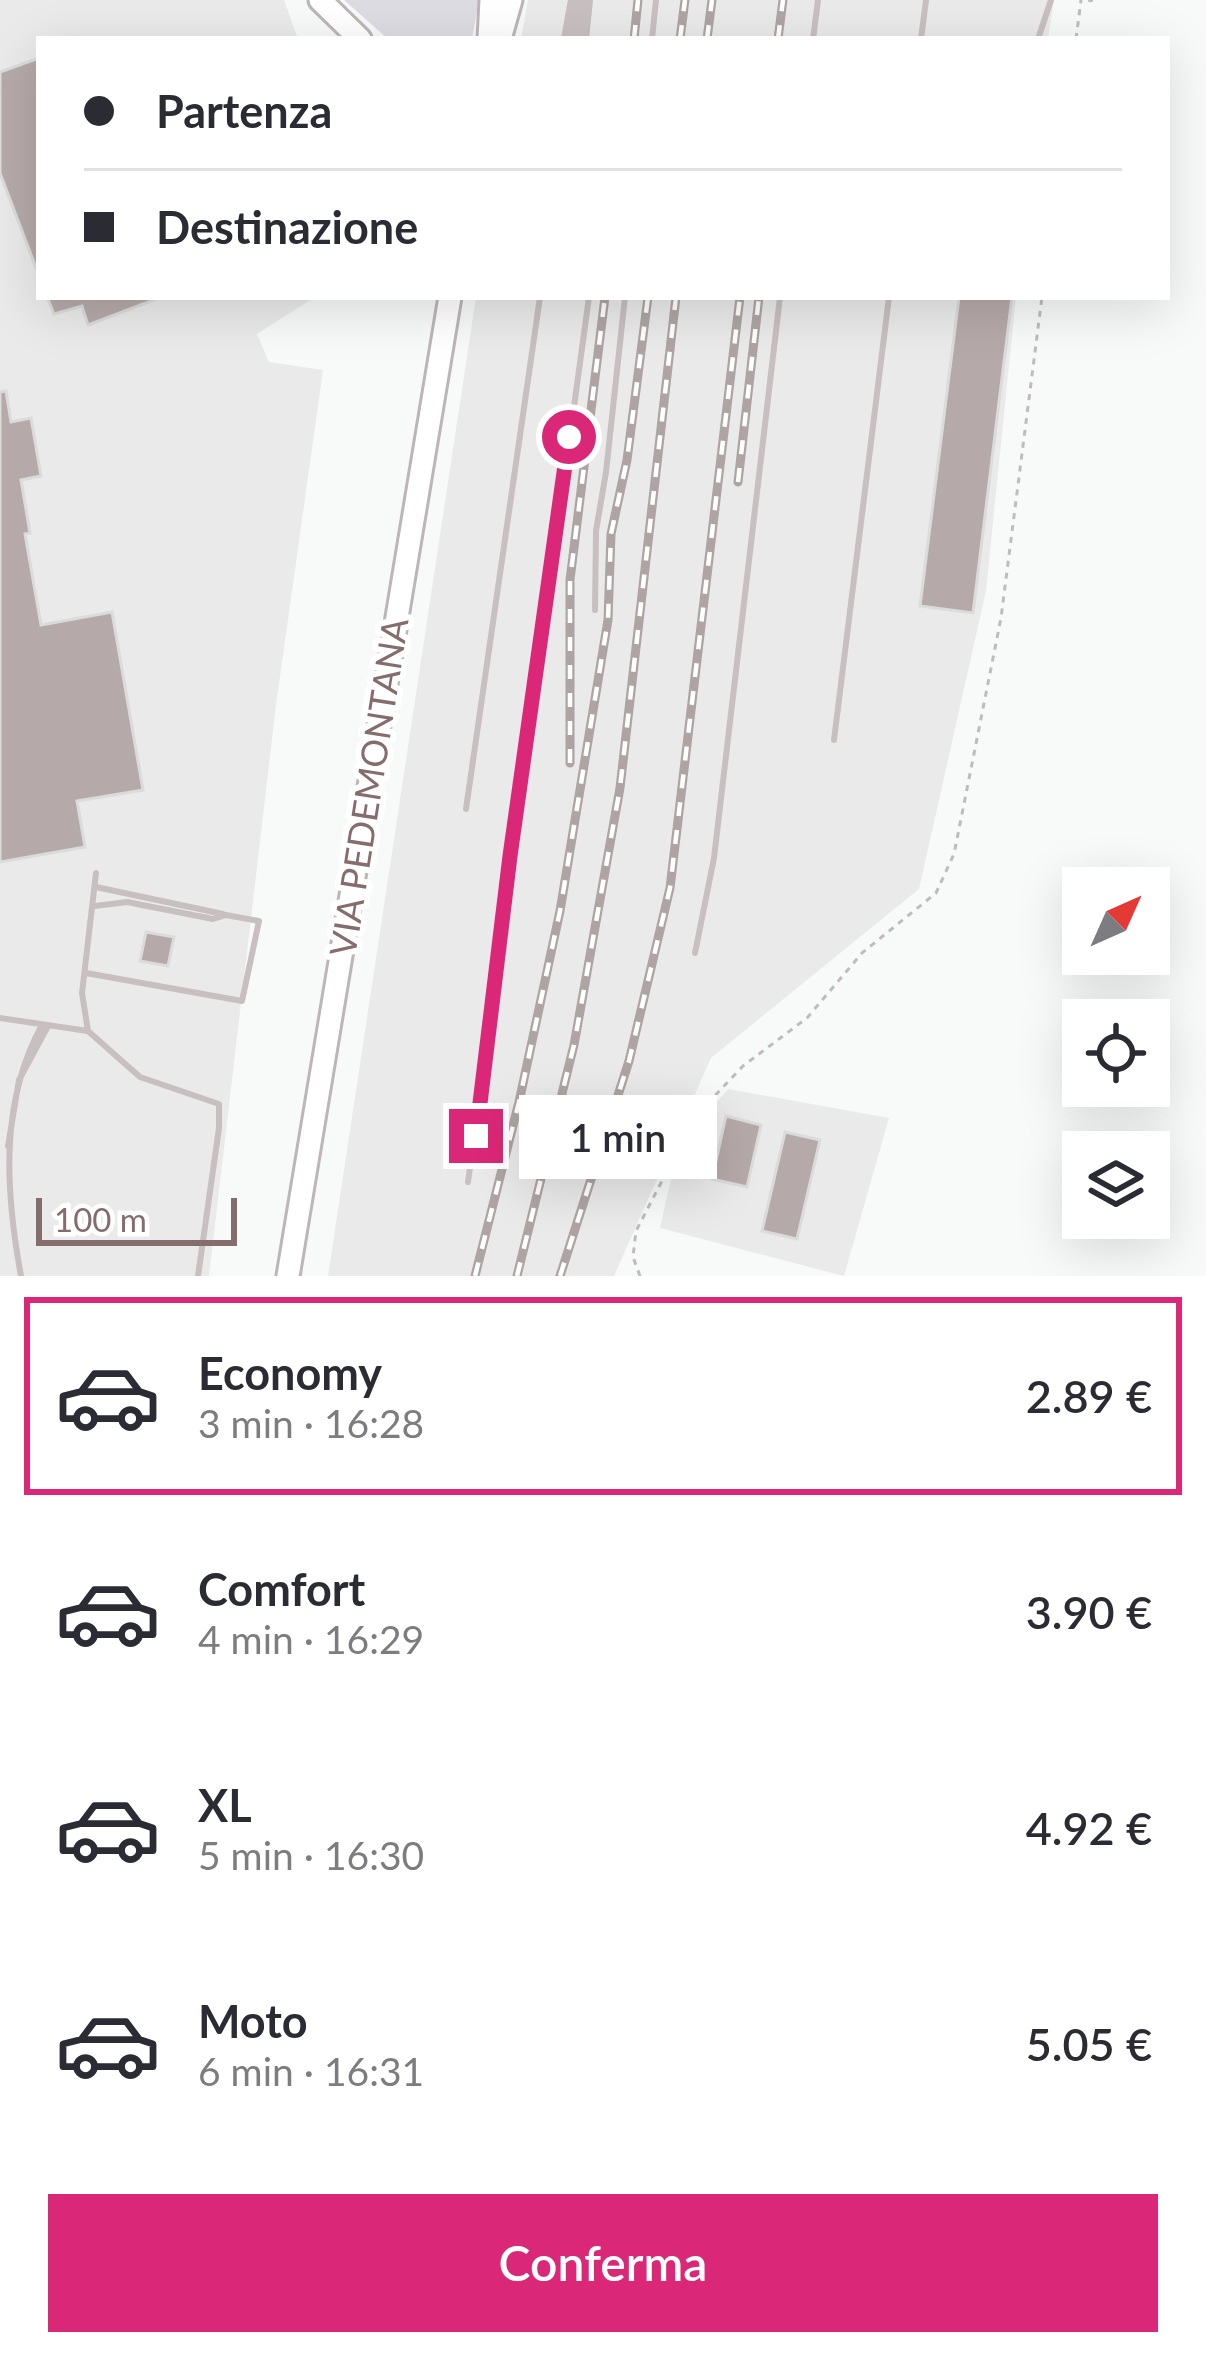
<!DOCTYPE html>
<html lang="it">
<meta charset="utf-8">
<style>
:root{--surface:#fff;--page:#f7f7f7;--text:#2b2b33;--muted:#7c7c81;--line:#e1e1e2;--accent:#db2777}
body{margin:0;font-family:Lato,sans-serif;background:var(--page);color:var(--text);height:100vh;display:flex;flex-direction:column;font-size:45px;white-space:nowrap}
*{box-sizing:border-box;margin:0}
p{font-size:39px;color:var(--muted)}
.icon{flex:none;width:66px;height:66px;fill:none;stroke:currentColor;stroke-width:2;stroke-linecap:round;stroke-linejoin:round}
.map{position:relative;height:1276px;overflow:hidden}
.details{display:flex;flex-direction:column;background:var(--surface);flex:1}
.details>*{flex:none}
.hud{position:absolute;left:36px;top:36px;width:1134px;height:264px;border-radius:0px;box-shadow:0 12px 48px #0002;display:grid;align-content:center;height:264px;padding:0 48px;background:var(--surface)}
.needle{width:78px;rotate:45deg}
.controls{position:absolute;left:1062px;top:867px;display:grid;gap:24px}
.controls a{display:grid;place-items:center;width:108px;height:108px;border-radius:0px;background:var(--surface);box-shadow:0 12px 48px #0002;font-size:60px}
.scale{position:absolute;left:36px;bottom:30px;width:201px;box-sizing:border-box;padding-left:12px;border:6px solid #856c6d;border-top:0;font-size:33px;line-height:42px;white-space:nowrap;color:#856c6d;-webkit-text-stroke:9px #fff;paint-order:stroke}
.end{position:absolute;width:54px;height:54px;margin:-27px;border:15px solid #db2777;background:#fff;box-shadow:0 0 0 6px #fff}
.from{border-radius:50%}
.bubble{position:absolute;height:84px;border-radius:0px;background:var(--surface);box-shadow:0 12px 48px #0002;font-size:39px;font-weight:600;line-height:84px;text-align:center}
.hud b{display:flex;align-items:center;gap:42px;height:114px;font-size:45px}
.hud b+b{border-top:3px solid var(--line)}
.hud i{width:30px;height:30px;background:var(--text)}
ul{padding:21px 0 0;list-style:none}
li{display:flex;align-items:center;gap:36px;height:198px;margin:0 24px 18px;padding:0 24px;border:6px solid transparent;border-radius:0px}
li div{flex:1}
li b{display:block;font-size:45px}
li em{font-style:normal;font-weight:600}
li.selected{border-color:var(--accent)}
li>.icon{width:108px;height:108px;stroke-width:1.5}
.action{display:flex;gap:24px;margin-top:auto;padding:24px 48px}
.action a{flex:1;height:138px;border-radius:0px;background:var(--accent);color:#fff;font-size:48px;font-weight:600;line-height:138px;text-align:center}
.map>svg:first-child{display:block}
.built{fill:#ebeaea}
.green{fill:#dddce3}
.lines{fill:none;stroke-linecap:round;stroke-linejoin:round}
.stream{stroke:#cabdc0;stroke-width:4.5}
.building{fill:#b6a9a9;stroke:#dadbdb;stroke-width:3}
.primary-casing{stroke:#bdb6b6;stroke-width:27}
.path{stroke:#c1bcbc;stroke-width:3;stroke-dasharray:6 6;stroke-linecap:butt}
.service{stroke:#c7bfc0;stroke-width:6}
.minor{stroke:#c7bfc0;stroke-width:14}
.primary{stroke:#fff;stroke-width:21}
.rail-casing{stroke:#aea4a4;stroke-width:9}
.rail{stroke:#fff;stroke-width:4.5;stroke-dasharray:14;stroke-linecap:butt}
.route{stroke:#db2777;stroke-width:15}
.labels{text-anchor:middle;stroke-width:12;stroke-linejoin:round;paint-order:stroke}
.street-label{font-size:36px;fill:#856c6d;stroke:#fff}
</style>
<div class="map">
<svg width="1206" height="1276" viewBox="0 0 1206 1276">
<rect width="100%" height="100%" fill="#f8f9f9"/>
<!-- built -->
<path class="built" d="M0 0H284L298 39H39V297H315L257 334 269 362 323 370 276 705 209 1276H0Z
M528 0H1054L1048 39H521Z
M476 297H1016L986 591 919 889 711 1058 614 1276H328Z
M728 1089 889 1118 844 1276 660 1228 678 1147Z"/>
<!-- green -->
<path class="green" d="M344 0H479L472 39H388Z"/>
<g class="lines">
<!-- stream -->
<path class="stream" d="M1090 0H1091"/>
</g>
<!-- building -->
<path class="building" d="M39 58V273H38L0 173V72Z
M47 297H159V298L88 325 82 306 54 314Z
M959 297H1012L973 613 920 606Z
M6 391 11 422 31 418 41 476 21 480 30 533 25 534 41 625 112 612 143 790 77 801 85 847 0 862V392Z
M146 932 174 937 168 966 140 961Z
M726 1116 761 1125 747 1187 712 1179Z
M785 1132 820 1140 797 1239 762 1231Z"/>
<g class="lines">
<!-- primary casing -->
<g class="primary-casing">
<path id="primary" d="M320 0 360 39
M489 39 491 0
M500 39 511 0
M288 1276 450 297"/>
</g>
<!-- path -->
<path class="path" d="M1076 39 1081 0
M640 1276 633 1257 636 1231 678 1150 709 1102 743 1066 807 1018 862 953 936 893 954 854 1001 618 1042 297"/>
<!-- service -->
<path class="service" d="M652 39 656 0
M813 39 818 0
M921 39 926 0
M1038 39 1051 0
M595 610 596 531 606 472 625 297
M834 740 889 297
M466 809 540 297
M96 887 223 914
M695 953 714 858 780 297
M86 973 242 1001 259 921 226 915 213 919 127 902 95 906
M0 1018 88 1031 82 993 96 873
M88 1031 140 1077 219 1104V1128L198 1276
M8 1146 19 1080 48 1026
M468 1182 589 297
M21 1276C5 1189 0 1101 42 1025"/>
<!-- minor -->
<path class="minor" d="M568 39 575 0
M582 39 586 0"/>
<!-- primary -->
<use href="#primary" class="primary"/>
<!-- rail casing -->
<g class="rail-casing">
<path id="rail" d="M634 39 638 0
M680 39 685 0
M707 39 712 0
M778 39 783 0
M738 482 759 297
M570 763V580L605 297
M475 1276 519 1102 560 911 608 620 611 534 627 460 648 297
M517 1276 574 1045 620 788 676 297
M560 1276 629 1061 670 888 740 297"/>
</g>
<!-- rail -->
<use href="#rail" class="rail"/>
</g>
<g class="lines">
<!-- route -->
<path class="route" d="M476 1136 510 856 569 437"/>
</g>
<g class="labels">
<!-- street labels -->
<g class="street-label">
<text transform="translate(369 787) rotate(-81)" y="13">VIA PEDEMONTANA</text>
</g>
</g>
</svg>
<div class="controls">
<a><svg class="needle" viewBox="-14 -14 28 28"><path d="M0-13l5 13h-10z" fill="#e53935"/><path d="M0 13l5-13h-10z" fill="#7c7c81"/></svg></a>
<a><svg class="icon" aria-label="locate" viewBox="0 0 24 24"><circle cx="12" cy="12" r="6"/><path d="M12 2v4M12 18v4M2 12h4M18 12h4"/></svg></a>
<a><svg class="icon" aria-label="layers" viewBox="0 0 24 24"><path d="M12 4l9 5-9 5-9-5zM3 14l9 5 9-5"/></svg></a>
</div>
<div class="scale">100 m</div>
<i class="end from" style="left:569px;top:437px"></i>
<i class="end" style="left:476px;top:1136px"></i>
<div class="bubble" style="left:519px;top:1095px;width:198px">1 min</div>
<div class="hud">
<b><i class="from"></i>Partenza</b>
<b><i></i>Destinazione</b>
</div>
</div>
<section class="details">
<ul>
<li class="selected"><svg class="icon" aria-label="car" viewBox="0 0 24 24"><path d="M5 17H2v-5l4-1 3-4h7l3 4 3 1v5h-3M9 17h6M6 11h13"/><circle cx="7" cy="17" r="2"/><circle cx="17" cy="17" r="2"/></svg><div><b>Economy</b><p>3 min · 16:28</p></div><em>2.89 €</em></li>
<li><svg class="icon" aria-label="car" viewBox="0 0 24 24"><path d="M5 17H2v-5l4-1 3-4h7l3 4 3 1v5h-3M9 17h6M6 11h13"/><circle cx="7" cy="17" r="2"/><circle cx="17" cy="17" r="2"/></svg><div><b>Comfort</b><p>4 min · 16:29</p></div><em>3.90 €</em></li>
<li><svg class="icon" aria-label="car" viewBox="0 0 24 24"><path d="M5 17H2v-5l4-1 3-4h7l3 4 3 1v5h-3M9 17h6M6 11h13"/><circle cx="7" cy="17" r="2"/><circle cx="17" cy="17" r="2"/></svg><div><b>XL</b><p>5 min · 16:30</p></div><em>4.92 €</em></li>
<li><svg class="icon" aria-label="car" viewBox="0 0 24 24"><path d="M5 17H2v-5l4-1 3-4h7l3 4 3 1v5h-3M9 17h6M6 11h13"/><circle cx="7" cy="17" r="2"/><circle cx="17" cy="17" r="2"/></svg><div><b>Moto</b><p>6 min · 16:31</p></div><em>5.05 €</em></li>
</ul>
<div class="action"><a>Conferma</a></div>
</section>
